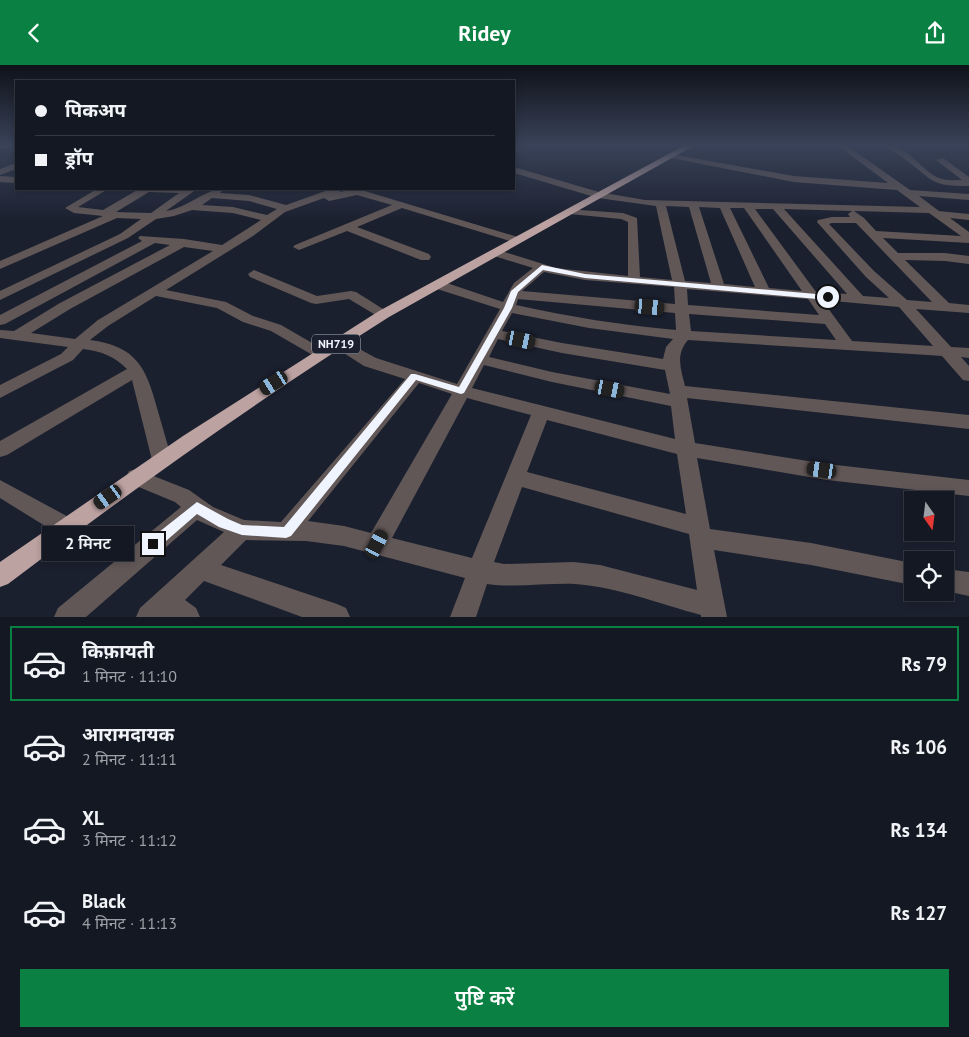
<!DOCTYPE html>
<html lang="hi">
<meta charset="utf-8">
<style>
:root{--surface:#141823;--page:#212530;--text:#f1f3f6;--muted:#9da0a6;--line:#333741;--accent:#0b8043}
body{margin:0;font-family:"PT Sans","Noto Sans Devanagari",sans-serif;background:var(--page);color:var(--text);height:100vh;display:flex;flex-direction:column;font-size:19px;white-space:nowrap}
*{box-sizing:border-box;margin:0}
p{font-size:16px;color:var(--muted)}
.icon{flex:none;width:28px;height:28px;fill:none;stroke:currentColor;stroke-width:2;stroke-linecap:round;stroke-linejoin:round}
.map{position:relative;height:552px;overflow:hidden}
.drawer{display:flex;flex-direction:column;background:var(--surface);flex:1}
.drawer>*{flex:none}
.hud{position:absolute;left:15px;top:15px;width:500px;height:110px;border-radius:0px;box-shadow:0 2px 8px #0003,0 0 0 1px var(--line);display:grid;align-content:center;height:110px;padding:0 20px;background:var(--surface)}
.needle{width:32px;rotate:166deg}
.controls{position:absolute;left:904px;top:426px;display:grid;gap:10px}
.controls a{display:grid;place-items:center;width:50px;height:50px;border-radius:0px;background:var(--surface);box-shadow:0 2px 8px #0003,0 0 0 1px var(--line);font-size:25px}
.end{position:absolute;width:22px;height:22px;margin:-11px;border:6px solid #f0f4fe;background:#111;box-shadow:0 0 0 2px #111}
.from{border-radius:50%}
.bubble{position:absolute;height:35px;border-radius:0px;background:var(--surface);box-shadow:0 2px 8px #0003,0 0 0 1px var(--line);font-size:16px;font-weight:600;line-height:35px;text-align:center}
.car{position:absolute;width:15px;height:30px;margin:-15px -8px;border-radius:6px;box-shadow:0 0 4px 1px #0007;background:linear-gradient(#222 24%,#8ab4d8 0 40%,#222 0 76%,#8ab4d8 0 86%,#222 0)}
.hud b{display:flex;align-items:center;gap:18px;height:48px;font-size:19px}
.hud b+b{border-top:1px solid var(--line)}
.hud i{width:12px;height:12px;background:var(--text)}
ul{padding:9px 0 0;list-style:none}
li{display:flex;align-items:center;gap:15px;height:75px;margin:0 10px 8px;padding:0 10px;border:2px solid transparent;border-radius:0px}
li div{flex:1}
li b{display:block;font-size:19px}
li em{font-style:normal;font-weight:600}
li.active{border-color:var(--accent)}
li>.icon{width:45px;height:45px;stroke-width:1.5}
.primary-button{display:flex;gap:10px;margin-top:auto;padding:10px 20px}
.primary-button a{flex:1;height:58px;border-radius:0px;background:var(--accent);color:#fff;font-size:20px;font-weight:600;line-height:58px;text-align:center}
header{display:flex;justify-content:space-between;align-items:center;height:65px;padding:0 20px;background:var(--accent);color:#fff;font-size:22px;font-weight:600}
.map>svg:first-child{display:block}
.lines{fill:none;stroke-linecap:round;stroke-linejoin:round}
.minor{fill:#615756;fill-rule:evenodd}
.highway{fill:#bca2a1;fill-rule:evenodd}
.route{fill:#f0f4fe}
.labels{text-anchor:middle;stroke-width:4.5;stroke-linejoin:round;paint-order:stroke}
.shield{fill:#1b202f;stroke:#b0b4c0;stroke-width:1}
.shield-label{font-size:12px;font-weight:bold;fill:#f0f4fe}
</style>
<header><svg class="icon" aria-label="back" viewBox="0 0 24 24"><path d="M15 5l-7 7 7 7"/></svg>Ridey<svg class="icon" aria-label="share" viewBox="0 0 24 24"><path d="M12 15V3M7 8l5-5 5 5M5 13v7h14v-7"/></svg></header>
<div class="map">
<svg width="969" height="552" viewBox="0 0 969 552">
<rect width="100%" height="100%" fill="#1b202f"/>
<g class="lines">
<!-- minor -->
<path class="minor" d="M0 80H16V83H0Z
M514 80H519L518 86 514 88Z
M837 80H846L910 125 969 129V135L919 131 939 146 969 149V155L950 153 969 167V178L883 173 898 188H945L969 191V199L945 196 905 195 949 238 969 240V248L916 244 951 282 969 283V293L961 292 969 301V316L963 315 942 291 928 290 688 275C675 290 681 304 685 321L969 350V364L687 333 695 378 827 399 969 415V431L827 415 697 393 710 464 811 478 912 498V520L811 500 714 485 727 552H701V550C660 539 617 522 575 519 545 518 516 523 487 519L476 552H450L465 513 344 481 306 476 246 475 221 500 337 539 346 543 350 552H302L204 516 185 535 196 543 200 552H136L140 543 224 467 197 455 86 552H54L58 543 181 442 175 437 129 418 126 412 129 406 136 404 189 425 213 442 244 455 281 457 405 314 364 301 333 281 330 278 333 275H343L376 293 457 319 500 244 434 223 433 220 434 217H444L503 237 514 218 533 203 491 190 489 188 491 186 495 184 556 203 628 211V157L621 154 570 149 566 148V144L623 148 637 153 640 212 672 215 656 141 598 133 514 108V102L599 127 645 135 920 142 897 125 794 117 671 93 667 91 671 89 794 111 888 118ZM666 141 689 142 711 218 685 216ZM699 142 720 143 755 222 724 219ZM730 143H744L802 226 769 223ZM755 144H773L847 229 816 227ZM784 144 852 146 848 149 850 152H832L818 155 817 157 866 212 889 233 863 231ZM854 146 929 148 961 171 876 166 864 153ZM832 158H856L932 237 907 235 874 206 829 159ZM544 207 585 215 674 222 675 239 522 226ZM687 224 808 234 819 250 688 240ZM518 234 675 248 676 265C622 260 569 252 516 240ZM822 235 899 242 933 281 852 276ZM512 248 589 263 673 274 666 282 663 294 562 278 502 266ZM689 249 825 259 836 275 691 266ZM498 274 562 288 665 305 670 329 552 307 489 292ZM484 300 552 317 671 341 675 374 472 323ZM419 318 452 329 371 468 344 461 308 456ZM467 333 531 350 472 493 392 473ZM547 355 677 389 686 449 527 407ZM522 422 689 469 697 525 600 500 574 497 504 499 494 497Z
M883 80C910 80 918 104 939 113 946 116 955 115 962 115L936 95 943 93 969 112V121C931 121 935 117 906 95 899 89 890 86 883 80Z
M13 99H16V104L0 110V104Z
M0 111 16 112V118L0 117Z
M97 124H108L78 142 103 145 139 124H197L166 146C188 143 204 124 224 124L220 128 249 130 286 140 331 124H344L339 127 358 124 521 173 523 175 517 178 513 177 402 143 357 162 429 189 431 192 429 195H421L347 166 299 185 293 182 295 180 392 140 357 130 329 136 324 133 285 147 253 171 166 225 226 237 253 251 281 260 326 286 329 289 326 292H316L271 266 243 257 217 243 156 231 108 261 90 275C136 281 146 302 157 343 162 360 167 378 172 395L169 400 162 403 155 400 152 395 132 315 7 390 0 392V376L127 304C114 291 101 286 83 284L73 295 0 333V320L61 289 68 282 0 273V265L14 266 60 238 170 180 155 178 5 259 0 260V250L142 176 138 173 140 171 184 174 222 180 261 155 233 148 192 145 174 151 156 154 128 173 0 235V226L120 169 141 154 117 153 0 204V196L103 151 74 148 65 143ZM149 127 179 128 151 148 116 147ZM212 133 249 136 277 144 267 150 233 142 202 140ZM184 182 213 186 98 255 75 274 31 268 70 244Z
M254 205 317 231 351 226 356 227 391 249 389 252H379L349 234 316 239 311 238 250 212 248 209Z
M0 415 74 455 77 462 74 469 66 472 58 469 0 433Z
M945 504 969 507V531L945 526Z"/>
<!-- highway -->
<path class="highway" d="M685 80H695L389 252C258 335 132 425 8 519L0 522V497L183 371 379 246Z"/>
</g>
<!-- sky -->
<linearGradient id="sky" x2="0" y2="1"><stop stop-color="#0f121a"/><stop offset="0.51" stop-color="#394258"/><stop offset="1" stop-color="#394258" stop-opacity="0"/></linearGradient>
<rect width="969" height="157" fill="url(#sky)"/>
<!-- route -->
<path class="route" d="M542 200 585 209 828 230 832 232 828 235 585 213 543 205 518 227 512 243 464 328 461 329 416 315 291 471 286 473 242 470 219 462 197 449 158 483 153 484 149 483 147 479 149 475 197 437 228 454 242 460 284 462 411 309H415L459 322 504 243 511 226Z"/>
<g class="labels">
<!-- shield labels -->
<rect class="shield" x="312" y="269.5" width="48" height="19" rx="4"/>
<g class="shield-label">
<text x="336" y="283">NH719</text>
</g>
</g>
</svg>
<div class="controls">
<a><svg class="needle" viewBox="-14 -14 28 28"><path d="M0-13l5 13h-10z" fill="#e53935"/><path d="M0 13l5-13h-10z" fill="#9da0a6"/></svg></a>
<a><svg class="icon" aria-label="locate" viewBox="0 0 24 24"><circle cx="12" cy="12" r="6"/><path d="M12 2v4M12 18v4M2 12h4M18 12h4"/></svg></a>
</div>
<i class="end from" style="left:828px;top:232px"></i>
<i class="end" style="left:153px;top:479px"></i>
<div class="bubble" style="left:42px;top:461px;width:92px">2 मिनट</div>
<i class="car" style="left:650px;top:242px;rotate:95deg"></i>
<i class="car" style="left:521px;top:275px;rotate:102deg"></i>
<i class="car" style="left:274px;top:318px;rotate:237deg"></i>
<i class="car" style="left:610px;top:324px;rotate:101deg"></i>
<i class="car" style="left:822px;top:405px;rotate:278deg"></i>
<i class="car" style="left:108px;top:432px;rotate:235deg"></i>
<i class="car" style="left:377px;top:479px;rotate:28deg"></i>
<div class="hud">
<b><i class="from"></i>पिकअप</b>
<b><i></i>ड्रॉप</b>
</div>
</div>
<section class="drawer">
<ul>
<li class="active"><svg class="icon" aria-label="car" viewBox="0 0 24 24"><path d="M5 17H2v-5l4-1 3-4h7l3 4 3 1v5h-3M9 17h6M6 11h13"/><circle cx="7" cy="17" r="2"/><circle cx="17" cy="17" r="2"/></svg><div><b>किफ़ायती</b><p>1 मिनट · 11:10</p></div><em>Rs 79</em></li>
<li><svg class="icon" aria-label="car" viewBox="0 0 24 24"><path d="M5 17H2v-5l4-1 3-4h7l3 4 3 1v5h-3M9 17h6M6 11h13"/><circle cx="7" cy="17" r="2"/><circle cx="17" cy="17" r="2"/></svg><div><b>आरामदायक</b><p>2 मिनट · 11:11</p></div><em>Rs 106</em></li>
<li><svg class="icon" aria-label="car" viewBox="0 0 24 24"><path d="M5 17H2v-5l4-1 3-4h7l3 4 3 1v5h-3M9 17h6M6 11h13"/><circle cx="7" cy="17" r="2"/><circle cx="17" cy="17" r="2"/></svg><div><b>XL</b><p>3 मिनट · 11:12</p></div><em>Rs 134</em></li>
<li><svg class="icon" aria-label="car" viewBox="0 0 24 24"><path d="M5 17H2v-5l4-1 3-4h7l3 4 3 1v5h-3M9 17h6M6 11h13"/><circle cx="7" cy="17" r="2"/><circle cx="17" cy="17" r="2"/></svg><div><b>Black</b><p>4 मिनट · 11:13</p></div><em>Rs 127</em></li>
</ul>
<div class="primary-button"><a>पुष्टि करें</a></div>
</section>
